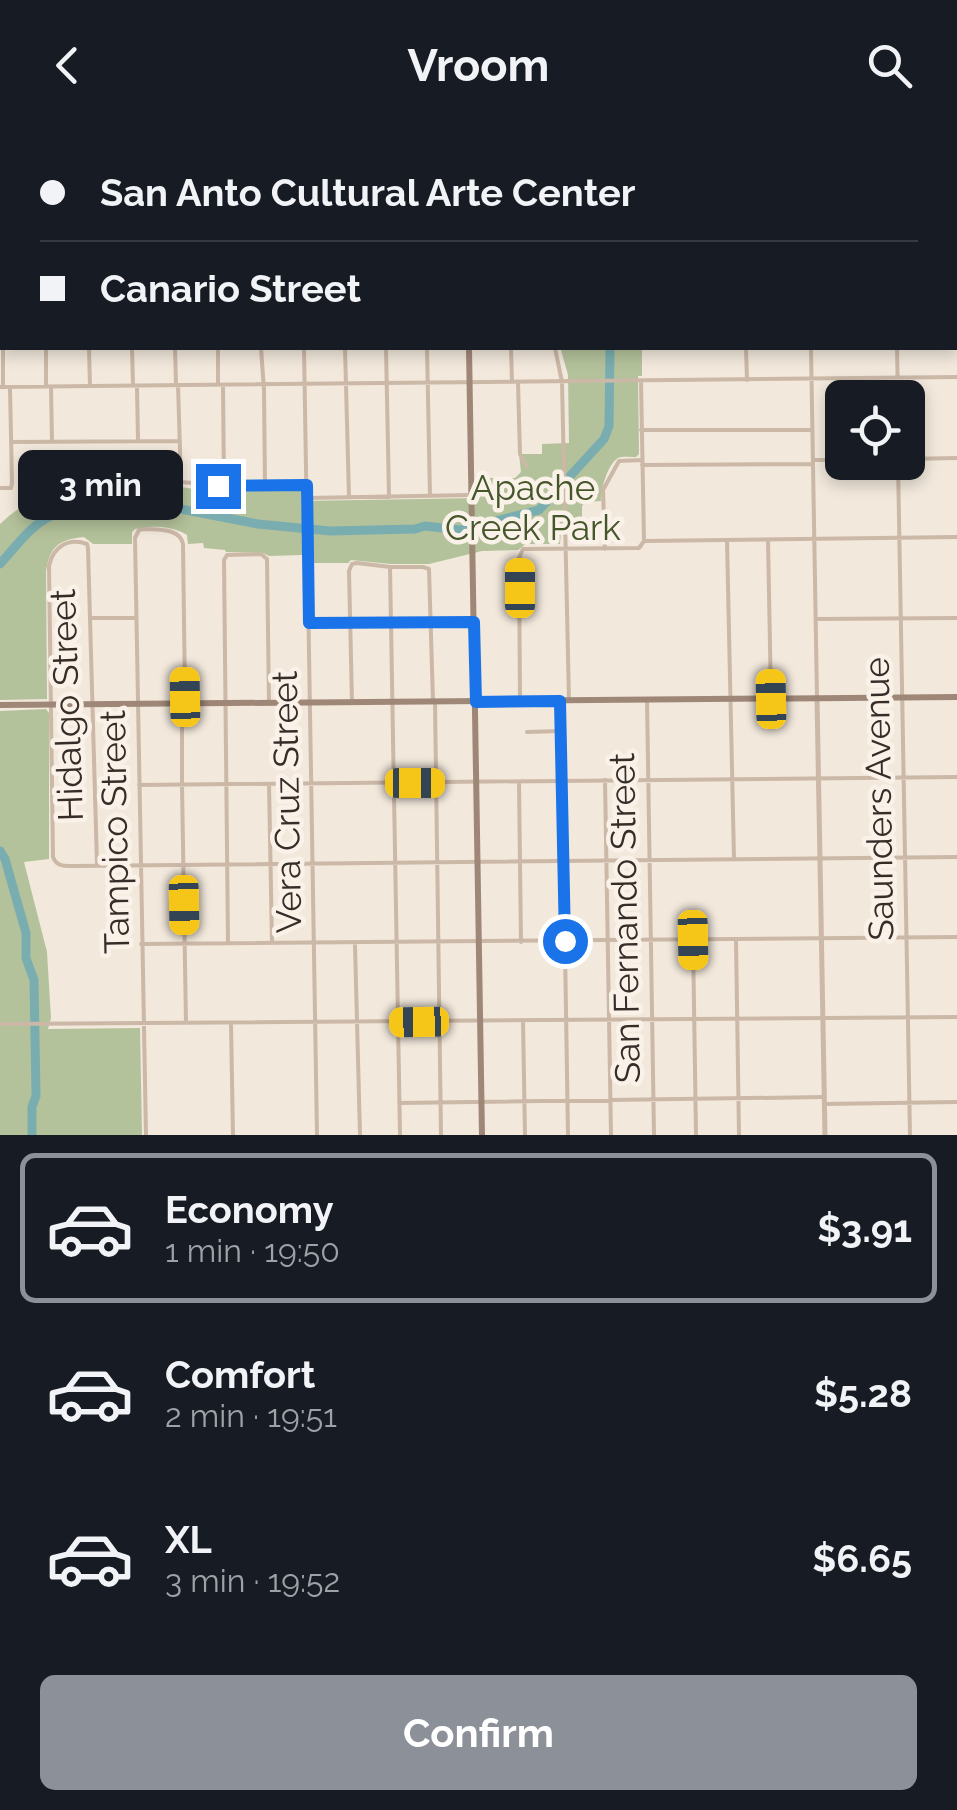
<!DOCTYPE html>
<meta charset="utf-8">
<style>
:root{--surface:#171b24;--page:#242831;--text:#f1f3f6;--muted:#9ea1a6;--line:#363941;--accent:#8c9099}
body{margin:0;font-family:Raleway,sans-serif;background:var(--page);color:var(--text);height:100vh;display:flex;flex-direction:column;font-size:38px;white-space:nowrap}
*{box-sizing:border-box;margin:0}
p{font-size:32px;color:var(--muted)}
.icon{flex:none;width:55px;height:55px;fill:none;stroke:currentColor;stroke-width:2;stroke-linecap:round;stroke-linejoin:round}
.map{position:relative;height:1005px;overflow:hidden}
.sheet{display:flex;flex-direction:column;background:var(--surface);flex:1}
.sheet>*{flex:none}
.banner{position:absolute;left:0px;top:0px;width:958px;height:220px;box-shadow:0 5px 15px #0003;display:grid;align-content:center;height:220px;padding:0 40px;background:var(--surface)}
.controls{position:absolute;left:825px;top:250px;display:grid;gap:20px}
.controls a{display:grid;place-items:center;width:100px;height:100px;border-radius:15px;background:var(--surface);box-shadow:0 5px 15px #0003;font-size:50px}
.end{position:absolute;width:45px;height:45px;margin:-22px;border:12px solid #1a73e8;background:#fff;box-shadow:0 0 0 5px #fff}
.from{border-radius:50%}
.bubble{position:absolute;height:70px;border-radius:15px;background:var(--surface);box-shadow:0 5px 15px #0003;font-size:32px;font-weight:700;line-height:70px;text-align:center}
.car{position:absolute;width:30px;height:60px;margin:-30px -15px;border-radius:12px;box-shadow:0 0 8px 2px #0007;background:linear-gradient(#f5c518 24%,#345 0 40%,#f5c518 0 76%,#345 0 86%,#f5c518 0)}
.banner b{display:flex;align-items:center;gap:35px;height:95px;font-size:38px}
.banner b+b{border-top:2px solid var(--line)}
.banner i{width:25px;height:25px;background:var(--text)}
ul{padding:18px 0 0;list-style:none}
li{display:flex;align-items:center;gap:30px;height:150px;margin:0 20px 15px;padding:0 20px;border:5px solid transparent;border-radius:15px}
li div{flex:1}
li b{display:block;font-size:38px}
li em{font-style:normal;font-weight:700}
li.selected{border-color:var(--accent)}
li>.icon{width:90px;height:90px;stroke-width:1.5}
.action{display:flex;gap:20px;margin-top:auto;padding:20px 40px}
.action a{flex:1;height:115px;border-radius:15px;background:var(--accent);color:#fff;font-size:40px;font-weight:700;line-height:115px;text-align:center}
header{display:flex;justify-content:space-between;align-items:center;height:130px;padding:0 40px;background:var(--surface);font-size:45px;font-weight:700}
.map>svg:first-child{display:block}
.green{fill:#b4c29b}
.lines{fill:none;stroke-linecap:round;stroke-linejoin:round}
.river{stroke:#7aadb0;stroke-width:9}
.minor{stroke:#cbb8a7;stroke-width:4}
.tertiary{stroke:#cbb8a7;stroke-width:5}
.secondary{stroke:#9f8778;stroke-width:6}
.route{stroke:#1a73e8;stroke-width:12}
.labels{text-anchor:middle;stroke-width:9;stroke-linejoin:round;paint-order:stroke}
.park-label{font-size:35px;fill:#45562b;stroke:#faf2e8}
.street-label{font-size:35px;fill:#372d28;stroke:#faf2e8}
</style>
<header><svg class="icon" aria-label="back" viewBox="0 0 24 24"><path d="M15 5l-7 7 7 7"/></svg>Vroom<svg class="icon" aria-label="search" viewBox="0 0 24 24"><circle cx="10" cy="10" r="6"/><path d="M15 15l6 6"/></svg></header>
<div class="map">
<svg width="957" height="1005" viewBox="0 0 957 1005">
<rect width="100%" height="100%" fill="#f2e8dc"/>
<!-- green -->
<path class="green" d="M582 218H642V246H638L639 324 636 327C632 327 621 326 618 328 607 335 601 359 601 371L585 372 582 376V392L571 393 561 401 560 414H526L518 420 482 421 429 434H391L351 430 348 433H312L302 425 269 426 263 423 226 422 225 420 204 418 203 413 188 414 187 405C173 396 151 395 135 399L132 402V414H93L84 407C58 410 50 416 46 442L47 569 0 570V394C38 358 90 342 141 349 164 353 187 359 210 361 239 364 272 359 302 358L303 371 477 368 478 348H515L521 342 519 324H542V314L569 313 568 245 561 220Z
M46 579 49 583V729L24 732 47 822 51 888 48 899 140 898 142 1005H0V581Z"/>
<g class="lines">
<!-- river -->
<path class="river" d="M792 2 794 0
M0 434C13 420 28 399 45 389 78 371 125 360 160 375L258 394 330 401 415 399 425 396 460 400 539 380 604 309 609 296 610 218
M0 721 5 729 26 803V828L34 850 36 966 32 977V1005"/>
<!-- minor -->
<path class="minor" d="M41 0V2
M84 0V2
M127 0V2
M170 0V2
M214 0V2
M257 0V2
M300 0V2
M340 0V2
M382 0V2
M423 0V2
M507 0V2
M550 0V2
M635 0V2
M892 0V2
M955 9H957
M0 17H2
M0 71 2 210
M955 89H957
M3 218V257
M46 218V256
M89 218 90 256
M132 218 133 255
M175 218 176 255
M218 218V255
M261 218 264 260 265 356
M304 218 317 1005
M345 218 349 367
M386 218 389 367
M427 218 430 366
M511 218 512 252
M555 218 562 252 569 571
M746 218 747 250
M811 218 817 568
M897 218 898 268
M641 251 644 411
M518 253 520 324 527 337
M178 255 181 352 224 356 307 355
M137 256 138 311
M223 256 224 356
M0 257 957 247
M51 257 52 312
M641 300H812
M11 312 179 311
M908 329 957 328
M813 330H842
M898 332 910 1005
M642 335 813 334
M0 358H11L12 353 10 259
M307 368 471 365
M768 410 771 569
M727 411 734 729
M605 419 603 360 619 331 642 330
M390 437 400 1005
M91 488H136
M817 489 957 488
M309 493 474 492
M520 570 519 428 523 419 639 418 644 411 957 407
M647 570 654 1005
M561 571 568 1005
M352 572 349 441 352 434 357 433 390 437H423L429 439 433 572
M435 572 441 1005
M527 602 561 601
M605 650 611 1005
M519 652 521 812
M269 654 272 813
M139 655 957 647
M97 735 88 418 87 414C68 407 53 417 49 436L53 727C57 737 64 736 74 736L957 727
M693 810 696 1005
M736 810 739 1005
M228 813 224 430 227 425 261 424 267 429 269 573
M141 814 957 807
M355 815 360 1005
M523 891 525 1005
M0 894 957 887
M231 895 233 1005
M399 973 824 967
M824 974 957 972
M146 1005 135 408 139 400 144 399C158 400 180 398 183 414L185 567 182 580V655L186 893"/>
<!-- tertiary -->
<path class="tertiary" d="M817 568 825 1005"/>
<!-- secondary -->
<path class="secondary" d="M465 0V2
M469 218 482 1005
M0 575 957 567"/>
</g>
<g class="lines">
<!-- route -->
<path class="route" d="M218 356 307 355 309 493 474 492 476 572 560 571 565 811"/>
</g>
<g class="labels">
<!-- park labels -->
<g class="park-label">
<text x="533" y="370">Apache<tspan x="533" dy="40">Creek Park</tspan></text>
</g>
<!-- street labels -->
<g class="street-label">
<text transform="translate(67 575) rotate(-92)" y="12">Hidalgo Street</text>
<text transform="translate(879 669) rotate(-91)" y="12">Saunders Avenue</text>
<text transform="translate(287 672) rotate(-91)" y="12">Vera Cruz Street</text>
<text transform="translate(115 702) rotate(-91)" y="12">Tampico Street</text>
<text transform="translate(625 788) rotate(-91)" y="12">San Fernando Street</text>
</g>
</g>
</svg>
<div class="controls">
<a><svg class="icon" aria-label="locate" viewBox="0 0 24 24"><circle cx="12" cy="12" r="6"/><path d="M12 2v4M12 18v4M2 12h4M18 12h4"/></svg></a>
</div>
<i class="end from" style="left:565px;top:811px"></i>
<i class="end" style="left:218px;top:356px"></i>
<div class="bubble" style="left:18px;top:320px;width:165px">3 min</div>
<i class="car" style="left:520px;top:458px;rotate:0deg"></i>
<i class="car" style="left:185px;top:567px;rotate:359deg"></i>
<i class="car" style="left:771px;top:569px;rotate:359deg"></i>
<i class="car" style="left:415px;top:653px;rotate:90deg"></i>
<i class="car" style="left:184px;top:775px;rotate:179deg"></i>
<i class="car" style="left:693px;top:810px;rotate:179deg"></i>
<i class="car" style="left:419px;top:892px;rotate:269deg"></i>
<div class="banner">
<b><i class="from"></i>San Anto Cultural Arte Center</b>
<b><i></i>Canario Street</b>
</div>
</div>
<section class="sheet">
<ul>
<li class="selected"><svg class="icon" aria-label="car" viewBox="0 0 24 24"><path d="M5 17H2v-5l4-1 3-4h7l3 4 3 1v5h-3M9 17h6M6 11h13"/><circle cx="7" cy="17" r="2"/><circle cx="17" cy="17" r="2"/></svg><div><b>Economy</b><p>1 min · 19:50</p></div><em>$3.91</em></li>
<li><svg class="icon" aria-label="car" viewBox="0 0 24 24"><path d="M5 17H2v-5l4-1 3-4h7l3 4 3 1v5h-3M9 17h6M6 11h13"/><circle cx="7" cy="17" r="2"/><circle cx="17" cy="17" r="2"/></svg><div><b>Comfort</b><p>2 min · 19:51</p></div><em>$5.28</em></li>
<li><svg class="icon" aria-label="car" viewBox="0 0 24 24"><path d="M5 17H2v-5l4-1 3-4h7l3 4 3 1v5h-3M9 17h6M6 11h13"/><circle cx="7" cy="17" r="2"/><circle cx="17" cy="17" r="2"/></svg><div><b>XL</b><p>3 min · 19:52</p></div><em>$6.65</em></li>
</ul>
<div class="action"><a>Confirm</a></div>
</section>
